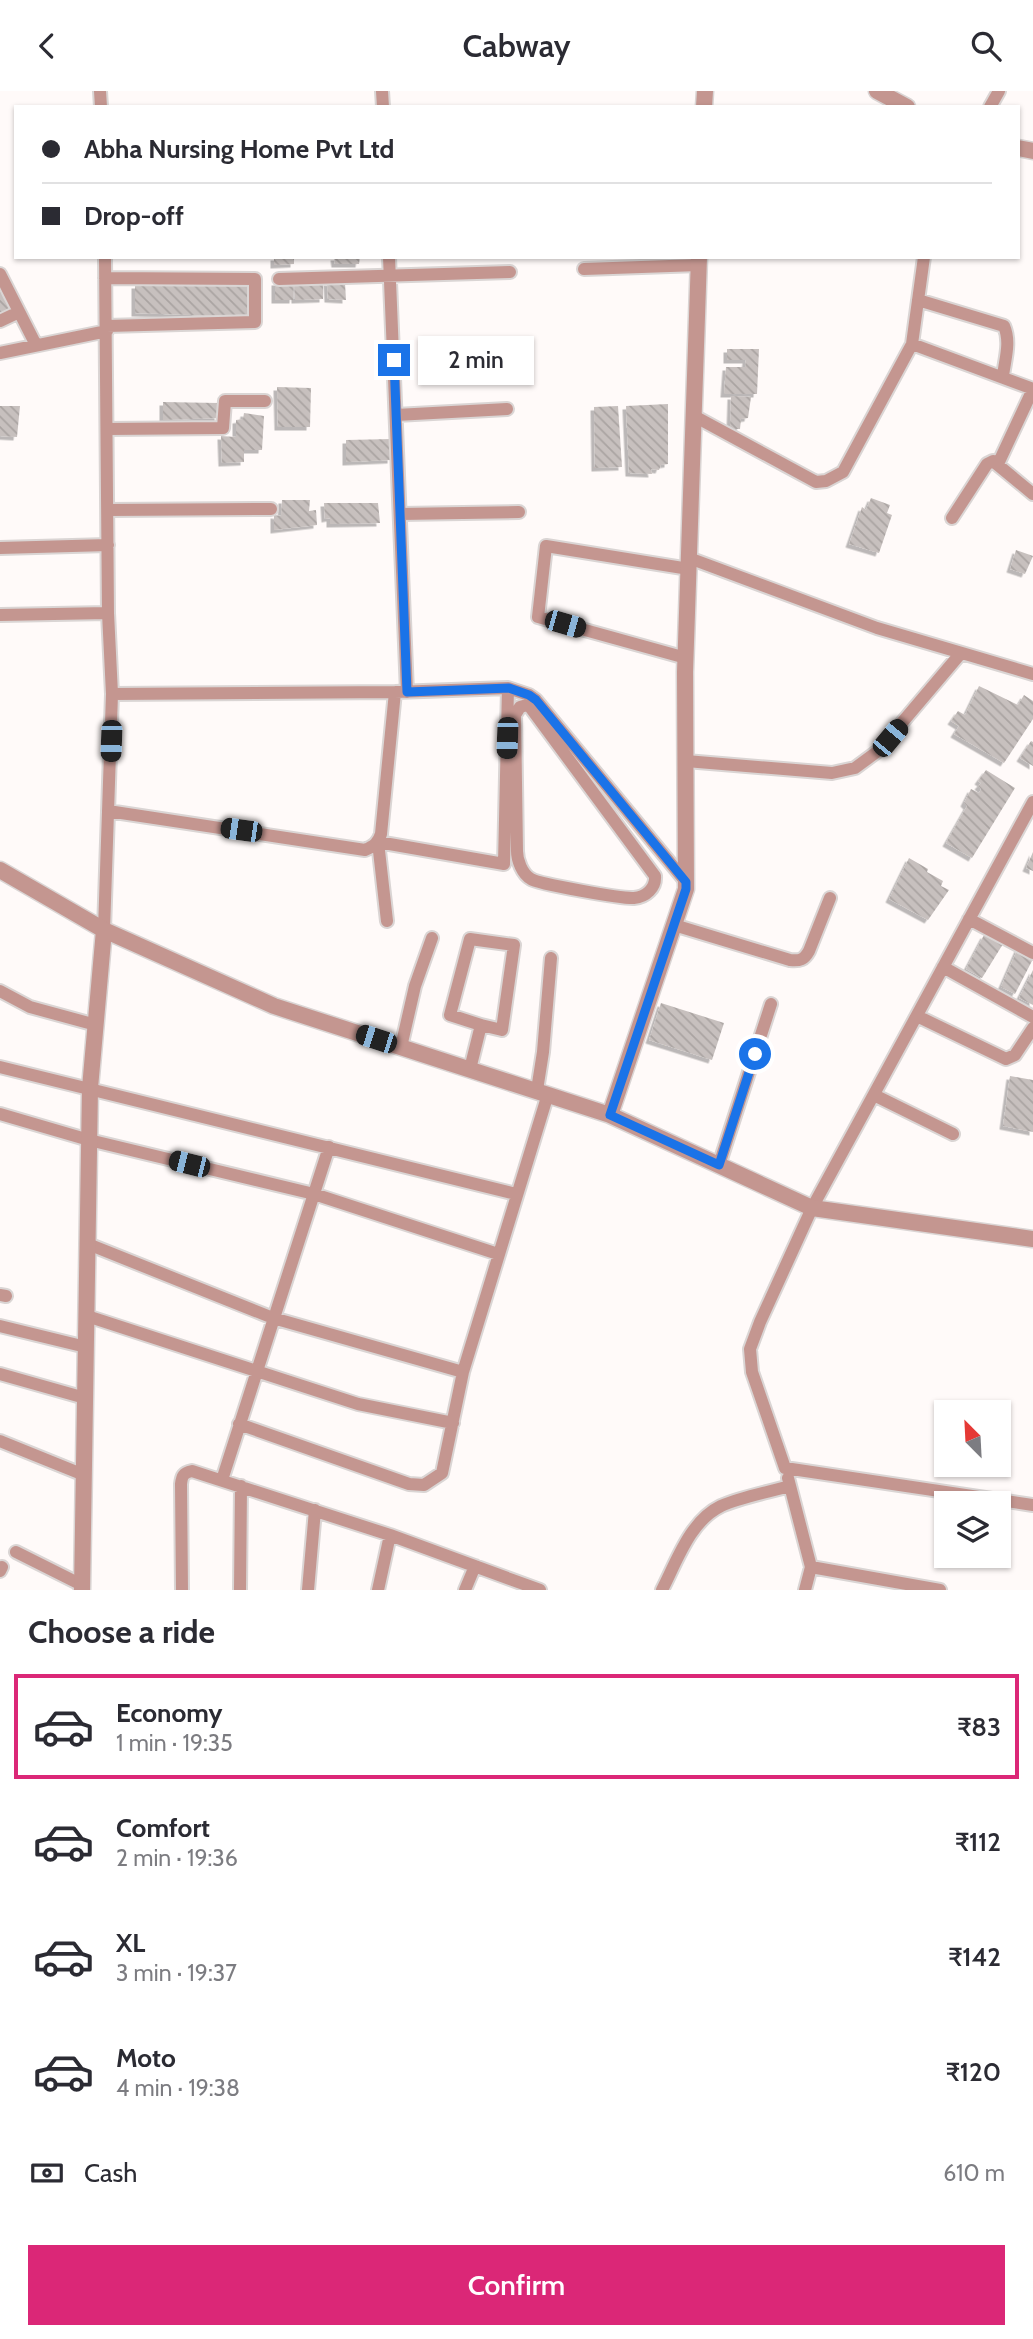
<!DOCTYPE html>
<meta charset="utf-8">
<style>
:root{--surface:#fff;--page:#f7f7f7;--text:#2b2b33;--muted:#7c7c81;--line:#e1e1e2;--accent:#db2777}
body{margin:0;font-family:Cabin,sans-serif;background:var(--page);color:var(--text);height:100vh;display:flex;flex-direction:column;font-size:26px;white-space:nowrap}
*{box-sizing:border-box;margin:0}
p{font-size:23px;color:var(--muted)}
.icon{flex:none;width:38px;height:38px;fill:none;stroke:currentColor;stroke-width:2;stroke-linecap:round;stroke-linejoin:round}
.map{position:relative;height:1499px;overflow:hidden}
.drawer{display:flex;flex-direction:column;background:var(--surface);flex:1}
.drawer>*{flex:none}
.guide{position:absolute;left:14px;top:14px;width:1006px;height:154px;border-radius:0px;box-shadow:0 2px 5px #0004;display:grid;align-content:center;height:154px;padding:0 28px;background:var(--surface)}
.needle{width:46px;rotate:336deg}
.controls{position:absolute;left:934px;top:1309px;display:grid;gap:14px}
.controls a{display:grid;place-items:center;width:77px;height:77px;border-radius:0px;background:var(--surface);box-shadow:0 2px 5px #0004;font-size:35px}
.end{position:absolute;width:32px;height:32px;margin:-16px;border:9px solid #1a73e8;background:#fff;box-shadow:0 0 0 4px #fff}
.from{border-radius:50%}
.bubble{position:absolute;height:49px;border-radius:0px;background:var(--surface);box-shadow:0 2px 5px #0004;font-size:23px;font-weight:600;line-height:49px;text-align:center}
.car{position:absolute;width:21px;height:42px;margin:-21px -10px;border-radius:9px;box-shadow:0 0 5px 2px #0007;background:linear-gradient(#222 24%,#8ab4d8 0 40%,#222 0 76%,#8ab4d8 0 86%,#222 0)}
.guide b{display:flex;align-items:center;gap:24px;height:66px;font-size:26px}
.guide b+b{border-top:2px solid var(--line)}
.guide i{width:18px;height:18px;background:var(--text)}
ul{padding:0;list-style:none}
li{display:flex;align-items:center;gap:21px;height:105px;margin:0 14px 10px;padding:0 14px;border:4px solid transparent;border-radius:0px}
li div{flex:1}
li b{display:block;font-size:26px}
li em{font-style:normal;font-weight:600}
li.active{border-color:var(--accent)}
li>.icon{width:63px;height:63px;stroke-width:1.5}
h2{padding:0 28px;font-size:32px;line-height:84px}
.pay{display:flex;align-items:center;gap:18px;height:77px;padding:0 28px;font-size:26px}
.pay p{margin-inline-start:auto}
.button{display:flex;gap:14px;margin-top:auto;padding:14px 28px}
.button a{flex:1;height:80px;border-radius:0px;background:var(--accent);color:#fff;font-size:28px;font-weight:600;line-height:80px;text-align:center}
header{display:flex;justify-content:space-between;align-items:center;height:91px;padding:0 28px;background:var(--surface);font-size:32px;font-weight:600}
.map>svg:first-child{display:block}
.building{fill:url(#building-back-hatch);filter:url(#shadow)}
.lines{fill:none;stroke-linecap:round;stroke-linejoin:round}
.minor-casing{stroke:#dad5d4;stroke-width:16}
.tertiary-casing{stroke:#dad5d4;stroke-width:19}
.minor{stroke:#c49690;stroke-width:12}
.tertiary{stroke:#c49690;stroke-width:16}
.route{stroke:#1a73e8;stroke-width:9}
</style>
<header><svg class="icon" aria-label="back" viewBox="0 0 24 24"><path d="M15 5l-7 7 7 7"/></svg>Cabway<svg class="icon" aria-label="search" viewBox="0 0 24 24"><circle cx="10" cy="10" r="6"/><path d="M15 15l6 6"/></svg></header>
<div class="map">
<svg width="1033" height="1499" viewBox="0 0 1033 1499">
<defs>
<pattern id="building-back-hatch" width="6" height="6" patternUnits="userSpaceOnUse" patternTransform="scale(1.75)"><rect width="6" height="6" fill="#c7c0be"/><path d="M-1 5l2 2M0 0l6 6M5-1l2 2" fill="none" stroke="#aaa4a2"/></pattern>
<filter id="shadow"><feDropShadow dx="-3.5" dy="3.5" stdDeviation="0" flood-color="#0004"/></filter>
</defs>
<rect width="100%" height="100%" fill="#fffaf9"/>
<!-- building -->
<path class="building" d="M274 166H294V173L274 174Z
M334 166H360L359 173H335Z
M275 191H294L293 209H275Z
M294 191 323 192V208L295 209Z
M327 191 345 192 346 209 328 208Z
M0 194 10 217 0 222Z
M135 194H247L249 226 135 222Z
M727 258H759L757 303H724L726 276H745L746 269H727Z
M525 265V284L426 285 427 266Z
M277 296 311 297 310 336H278Z
M731 305 751 306 748 327 741 328 740 338H730Z
M163 311 219 312 218 327 163 329Z
M668 313V373L661 374 659 379 651 378 652 383 629 382 626 315Z
M0 315H20L17 346 0 345Z
M618 315 622 376 595 377 594 316Z
M244 322 264 325 262 359H244V371L222 372 221 345 236 346V329L243 328Z
M392 348 391 369 346 371V349Z
M871 407 890 414 887 422 892 424 879 462 849 453 862 416 866 419Z
M282 409H310L309 420 316 419 317 434 274 439V424L281 425Z
M324 412H378L380 432 330 433V427L325 428Z
M1016 459 1033 465 1025 483 1010 478Z
M979 595 1018 614 1024 604 1033 610V628L1004 672 954 643 959 635 951 630 958 620 965 624Z
M1031 650 1033 651V675L1020 667Z
M986 679 1015 697 972 767 946 752 967 715 964 712 971 698 979 702 981 698 978 695 981 692 978 690Z
M1033 761V780L1026 777Z
M909 767 928 778 927 781 943 790 941 795 949 799 928 829 889 808Z
M984 844 1003 853 982 887 966 878Z
M1018 857 1033 868 1015 903 1001 896Z
M1033 879V914L1019 907Z
M661 912 724 932 712 969 649 949Z
M1010 985 1033 989V1041L1003 1035Z"/>
<g class="lines">
<!-- minor casing -->
<g class="minor-casing">
<path id="minor" d="M100 0 101 16
M382 0 383 16
M990 16 999 0
M389 166 407 601
M584 178 699 174
M0 183 36 254
M105 187 255 188V231L107 235
M279 188 510 181
M918 209 1004 235C1011 251 1005 268 1003 285
M0 230 19 221
M912 253 1033 298
M0 262 107 240
M396 324 507 318
M694 325 816 391 826 390 843 381 912 253 924 166
M107 338 223 337 225 310H265
M998 373 1033 298
M108 419 271 418
M400 423 519 421
M952 427 987 373 993 370 1033 403
M0 457 108 454
M689 467 877 537 1033 583
M0 524 108 522
M686 567 538 526 546 455 689 478
M112 603 395 601 508 597 529 604 536 609 686 791
M527 614 530 616 655 785C656 797 646 806 634 807 624 808 538 793 531 788 522 783 517 769 517 760L515 624 520 616Z
M686 670 832 682 855 677 878 660 961 562
M1033 711 812 1117 760 1231 750 1258 752 1281 785 1377 1033 1414
M108 720 365 759C374 755 378 752 381 743L395 601
M969 828 1033 862
M387 830 378 751 504 773 508 597
M674 834 790 869C800 870 804 869 809 860L830 807
M104 839 112 603 108 522 105 166
M943 876 1033 926
M0 900 30 916 96 934
M917 925 1006 968 1015 964 1033 937
M401 956 415 895 432 847
M0 976 516 1103
M470 978 481 934 450 924 470 848 514 854 502 939 481 934
M537 999 543 961 551 867
M874 1004 953 1043
M0 1023 89 1049 314 1103 498 1163
M719 1074 771 913
M88 1153 273 1227 463 1281
M0 1204 6 1205
M87 1225 358 1313 453 1332
M0 1235 86 1256
M0 1283 85 1307
M239 1333 409 1393 424 1394 442 1382 463 1281 548 1003
M0 1350 84 1384
M788 1387 811 1476 805 1499
M222 1389 329 1056
M16 1461 82 1494
M811 1476 940 1499
M0 1480 2 1476
M182 1499 181 1393C182 1385 183 1382 192 1380L390 1444 540 1499
M240 1499 241 1395
M308 1499 315 1419
M378 1499 390 1444
M465 1499 475 1475
M662 1499C677 1470 690 1430 721 1415 741 1406 769 1401 790 1395"/>
</g>
<!-- tertiary casing -->
<g class="tertiary-casing">
<path id="tertiary" d="M877 0 907 16
M704 16 705 0
M1018 57 1033 60
M0 779 104 839 274 915 610 1024 812 1117 1033 1148
M610 1024 686 798 685 581 699 166
M82 1499 90 997 104 839"/>
</g>
<!-- minor -->
<use href="#minor" class="minor"/>
<!-- tertiary -->
<use href="#tertiary" class="tertiary"/>
</g>
<g class="lines">
<!-- route -->
<path class="route" d="M394 269 407 601 509 597 529 604 536 609 686 791V798L610 1024 719 1074 755 963"/>
</g>
</svg>
<div class="controls">
<a><svg class="needle" viewBox="-14 -14 28 28"><path d="M0-13l5 13h-10z" fill="#e53935"/><path d="M0 13l5-13h-10z" fill="#7c7c81"/></svg></a>
<a><svg class="icon" aria-label="layers" viewBox="0 0 24 24"><path d="M12 4l9 5-9 5-9-5zM3 14l9 5 9-5"/></svg></a>
</div>
<i class="end from" style="left:755px;top:963px"></i>
<i class="end" style="left:394px;top:269px"></i>
<div class="bubble" style="left:418px;top:245px;width:116px">2 min</div>
<i class="car" style="left:565px;top:533px;rotate:106deg"></i>
<i class="car" style="left:507px;top:647px;rotate:182deg"></i>
<i class="car" style="left:890px;top:647px;rotate:40deg"></i>
<i class="car" style="left:111px;top:650px;rotate:182deg"></i>
<i class="car" style="left:241px;top:739px;rotate:278deg"></i>
<i class="car" style="left:376px;top:948px;rotate:288deg"></i>
<i class="car" style="left:189px;top:1073px;rotate:284deg"></i>
<div class="guide">
<b><i class="from"></i>Abha Nursing Home Pvt Ltd</b>
<b><i></i>Drop-off</b>
</div>
</div>
<section class="drawer">
<h2>Choose a ride</h2>
<ul>
<li class="active"><svg class="icon" aria-label="car" viewBox="0 0 24 24"><path d="M5 17H2v-5l4-1 3-4h7l3 4 3 1v5h-3M9 17h6M6 11h13"/><circle cx="7" cy="17" r="2"/><circle cx="17" cy="17" r="2"/></svg><div><b>Economy</b><p>1 min · 19:35</p></div><em>₹83</em></li>
<li><svg class="icon" aria-label="car" viewBox="0 0 24 24"><path d="M5 17H2v-5l4-1 3-4h7l3 4 3 1v5h-3M9 17h6M6 11h13"/><circle cx="7" cy="17" r="2"/><circle cx="17" cy="17" r="2"/></svg><div><b>Comfort</b><p>2 min · 19:36</p></div><em>₹112</em></li>
<li><svg class="icon" aria-label="car" viewBox="0 0 24 24"><path d="M5 17H2v-5l4-1 3-4h7l3 4 3 1v5h-3M9 17h6M6 11h13"/><circle cx="7" cy="17" r="2"/><circle cx="17" cy="17" r="2"/></svg><div><b>XL</b><p>3 min · 19:37</p></div><em>₹142</em></li>
<li><svg class="icon" aria-label="car" viewBox="0 0 24 24"><path d="M5 17H2v-5l4-1 3-4h7l3 4 3 1v5h-3M9 17h6M6 11h13"/><circle cx="7" cy="17" r="2"/><circle cx="17" cy="17" r="2"/></svg><div><b>Moto</b><p>4 min · 19:38</p></div><em>₹120</em></li>
</ul>
<div class="pay"><svg class="icon" aria-label="cash" viewBox="0 0 24 24"><path d="M3 7h18v10H3z"/><circle cx="12" cy="12" r="2"/></svg>Cash<p>610 m</p></div>
<div class="button"><a>Confirm</a></div>
</section>
